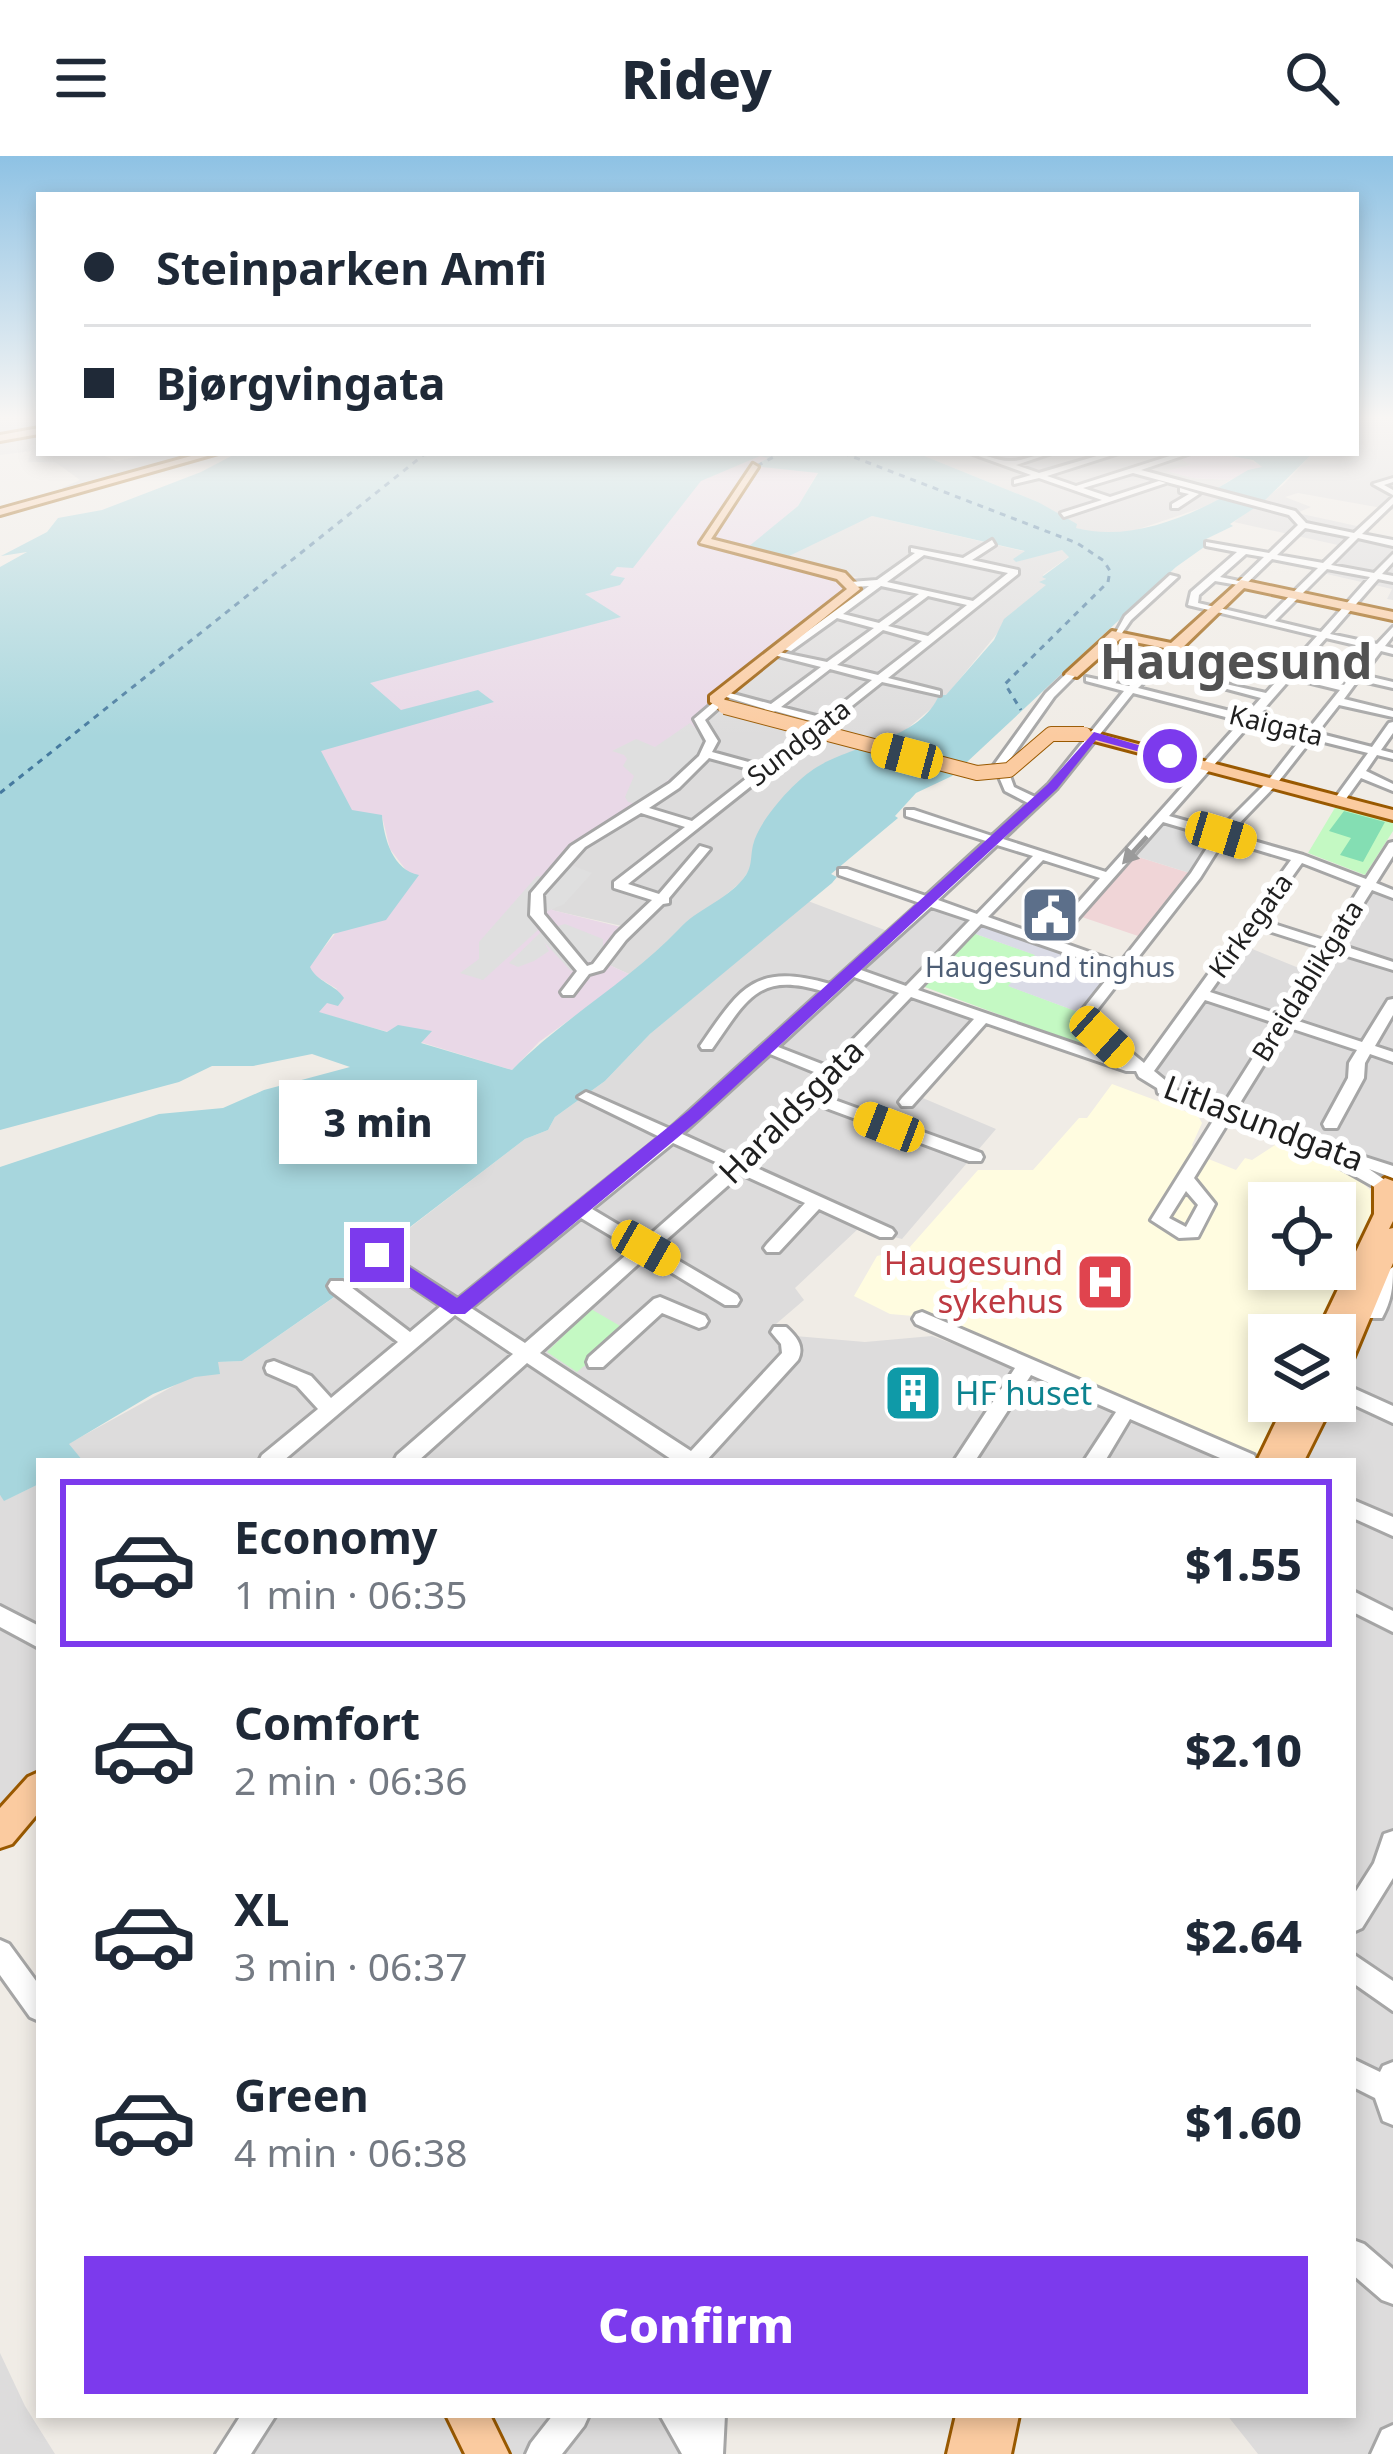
<!DOCTYPE html>
<meta charset="utf-8">
<style>
:root{--surface:#fff;--page:#f6f6f7;--text:#1f2937;--muted:#747a83;--line:#e0e1e3;--accent:#7c3aed}
body{margin:0;font-family:"Noto Sans",sans-serif;background:var(--page);color:var(--text);height:100vh;display:flex;flex-direction:column;font-size:45px;white-space:nowrap}
*{box-sizing:border-box;margin:0}
p{font-size:39px;color:var(--muted)}
.icon{flex:none;width:66px;height:66px;fill:none;stroke:currentColor;stroke-width:2;stroke-linecap:round;stroke-linejoin:round}
.map{position:relative;flex:1;overflow:hidden}
.details{position:absolute;left:36px;top:1302px;width:1320px;height:960px;display:flex;flex-direction:column;background:var(--surface);border-radius:0px;box-shadow:0 6px 18px #0003}
.details>*{flex:none}
.top-card{position:absolute;left:36px;top:36px;width:1323px;height:264px;border-radius:0px;box-shadow:0 6px 18px #0003;display:grid;align-content:center;height:264px;padding:0 48px;background:var(--surface)}
.buttons{position:absolute;left:1248px;top:1026px;display:grid;gap:24px}
.buttons a{display:grid;place-items:center;width:108px;height:108px;border-radius:0px;background:var(--surface);box-shadow:0 6px 18px #0003;font-size:60px}
.end{position:absolute;width:54px;height:54px;margin:-27px;border:15px solid #7c3aed;background:#fff;box-shadow:0 0 0 6px #fff}
.from{border-radius:50%}
.bubble{position:absolute;height:84px;border-radius:0px;background:var(--surface);box-shadow:0 6px 18px #0003;font-size:39px;font-weight:800;line-height:84px;text-align:center}
.car{position:absolute;width:36px;height:72px;margin:-36px -18px;border-radius:15px;box-shadow:0 0 9px 3px #0007;background:linear-gradient(#f5c518 24%,#345 0 40%,#f5c518 0 76%,#345 0 86%,#f5c518 0)}
.top-card b{display:flex;align-items:center;gap:42px;height:114px;font-size:45px}
.top-card b+b{border-top:3px solid var(--line)}
.top-card i{width:30px;height:30px;background:var(--text)}
ul{padding:21px 0 0;list-style:none}
li{display:flex;align-items:center;gap:36px;height:168px;margin:0 24px 18px;padding:0 24px;border:6px solid transparent;border-radius:0px}
li div{flex:1}
li b{display:block;font-size:45px}
li em{font-style:normal;font-weight:800}
li.current{border-color:var(--accent)}
li>.icon{width:108px;height:108px;stroke-width:1.5}
.cta{display:flex;gap:24px;margin-top:auto;padding:24px 48px}
.cta a{flex:1;height:138px;border-radius:0px;background:var(--accent);color:#fff;font-size:48px;font-weight:800;line-height:138px;text-align:center}
header{display:flex;justify-content:space-between;align-items:center;height:156px;padding:0 48px;background:var(--surface);font-size:54px;font-weight:800}
.map>svg:first-child{display:block}
.residential{fill:#dddcdc}
.commercial{fill:#f0d5d7}
.industrial{fill:#e9d8e7}
.education{fill:#fffce0;fill-rule:evenodd}
.park{fill:#c4f9c3}
.pitch{fill:#84deb3}
.parking{fill:#dfdfdf}
.plaza{fill:#dadbe6}
.water{fill:#a7d6dd;fill-rule:evenodd}
.lines{fill:none;stroke-linecap:round;stroke-linejoin:round}
.ferry{stroke:#467a9f;stroke-width:3;stroke-dasharray:6 6;stroke-linecap:butt}
.minor-casing{stroke:#a6a6a6;stroke-width:6}
.major-casing{stroke:#995901;stroke-width:6}
.minor{fill:#fff;fill-rule:evenodd}
.major{fill:#fbcba0;fill-rule:evenodd}
.major-bridge-casing{stroke:#995901;stroke-width:16;stroke-linecap:butt}
.major-bridge{stroke:#fbcba0;stroke-width:14}
.oneway{fill:#9a9a9a}
.route{fill:#7c3aed}
.labels{text-anchor:middle;stroke-width:12;stroke-linejoin:round;paint-order:stroke}
.far-street-label{font-size:27px;fill:#1f1f1f;stroke:#fff}
.far-service-label{font-size:27px;fill:#4e5e75;stroke:#fff}
.street-label{font-size:33px;fill:#1f1f1f;stroke:#fff}
.health-label{font-size:33px;fill:#be3a42;stroke:#fff;text-anchor:end}
.culture-label{font-size:33px;fill:#0d838f;stroke:#fff;text-anchor:start}
.far-town-label{font-size:48px;font-weight:bold;fill:#525252;stroke:#fff}
</style>
<header><svg class="icon" aria-label="menu" viewBox="0 0 24 24"><path d="M4 6h16M4 12h16M4 18h16"/></svg>Ridey<svg class="icon" aria-label="search" viewBox="0 0 24 24"><circle cx="10" cy="10" r="6"/><path d="M15 15l6 6"/></svg></header>
<div class="map">
<svg width="1393" height="2298" viewBox="0 0 1393 2298">
<rect width="100%" height="100%" fill="#f0ece6"/>
<!-- residential -->
<path class="residential" d="M0 260 39 264V297H97L117 305 154 297H212L74 336 62 332 80 324 55 306H28L31 295 0 299Z
M1363 260H1393V354L1298 337 1285 341 1311 351 1297 357 1357 370 1351 377 1393 386V444L1387 443 1392 433 1318 416 1338 389 1234 366 1283 329 1313 297H1356V266Z
M917 297H1193L1179 300 1193 308 1168 315 1192 322 1230 324 1212 336 1223 341 1207 350 1130 376 1094 377 1076 372 1038 346Z
M872 360 1027 396 1016 406 1048 395 1062 394 1070 400 1043 419 1048 428 1008 464 946 540 901 578 809 617 754 686 751 711 741 726 631 819 607 808 622 770 551 754 568 706 700 560 858 422 783 400Z
M1368 725 1393 736V1013L1146 918 1235 786 1311 817Z
M808 745 890 776 924 746 976 764 903 836 977 862 911 937 996 973 902 1083 859 1072 795 1132 804 1144 776 1168 795 1180 865 1186 932 1180 1020 1213 1224 1305H83L68 1288 217 1206 242 1205 336 1140 329 1134 525 983 548 974 555 961 605 925 650 878Z
M1393 1052V2298H1258L1227 2259H1353V1305H1273L1302 1245H1335V1179Z
M39 1328V1629L0 1676V1339L5 1344Z
M0 2197 25 2250 55 2298H0Z
M260 2259H670L695 2298H237Z"/>
<!-- commercial -->
<path class="commercial" d="M1132 699 1196 719 1144 782 1076 759Z"/>
<!-- industrial -->
<path class="industrial" d="M1193 297 1246 302 1263 311 1230 324 1192 322 1167 315 1191 309 1177 301Z
M760 300 769 302 754 310 818 316 798 350 749 391 859 423 861 430 780 492 784 496 720 540 726 551 702 558 692 616 590 682 568 707 583 715 561 734 552 754 629 773 607 808 631 819 539 886 512 914 420 886 429 878 388 876 317 856 337 833 306 814 338 774 369 767 409 718 390 693 382 660 351 656 320 594 401 555 368 527 583 438 617 411 643 398 700 325Z"/>
<!-- education -->
<path class="education" d="M1112 928 1198 960 1202 967 1192 989 1196 998 1236 1014 1245 1002 1252 1004 1275 989 1349 1014 1370 1034 1372 1075 1323 1179H1269V1245H1292L1264 1305H1255L937 1162 890 1158 854 1140 877 1100 909 1092 978 1014H1033L1079 962H1087ZM1269 1047H1335V1113H1269Z"/>
<!-- park -->
<path class="park" d="M1339 645 1393 663V675L1365 719 1308 697Z
M973 777 1036 799 1009 830 1081 857 1083 874 1114 901 922 830Z
M591 1153 627 1174 577 1216 547 1196Z"/>
<!-- pitch -->
<path class="pitch" d="M1344 655 1385 666 1363 706 1340 699 1351 682 1329 675Z"/>
<!-- parking -->
<path class="parking" d="M690 567 708 585 703 598 636 648 628 646 625 641 634 620 623 610 627 603 624 599 612 595 636 583 655 591Z
M1163 662 1221 679 1196 719 1132 699Z
M568 708 592 717 564 748 543 757 534 768 538 774 483 824 460 817 479 803V786L537 720 553 723Z
M565 768 603 783V793L594 805 587 806 590 809 571 815 544 786 549 795 534 805 518 811 509 807 543 774Z"/>
<!-- plaza -->
<path class="plaza" d="M982 768 1116 815 1081 857 1008 830 1035 799 973 777Z"/>
<!-- water -->
<path class="water" d="M237 297H917L1038 346 1077 368 1076 372C1124 385 1179 365 1221 342L1211 336 1248 314 1262 311 1253 304 1215 297H1313L1262 347 1230 368 1233 370 1204 384 1207 389 1176 411 952 620 916 637 895 660 898 662 831 718 837 721 832 727 650 878 605 925 555 961 548 974 525 983 329 1133 337 1139 242 1205 218 1206 220 1218 195 1221 153 1238 69 1288 83 1305H39V1328L4 1345 0 1339V1011L159 958 223 952 264 934 350 911 312 898 253 910H212L179 926 0 974V411L27 396 1 400 47 376 58 362 102 354 201 316ZM760 300 768 302 754 310 818 317 798 350 748 391 787 401 872 360 1025 395 1013 403 1016 406 1062 394 1069 401 1042 421 1046 423 1039 426 1046 429 1004 463 994 484 946 539H939C920 584 856 587 817 611 795 624 759 664 753 689 750 702 753 711 743 723 725 745 697 753 679 773 632 823 563 862 512 914L421 887 432 875 398 869 387 876 319 856 327 847 338 850 344 842C335 828 317 826 310 811L333 778 386 764 419 719C393 714 384 683 382 659L352 654 321 595 494 546 478 534 401 554 370 527 621 461 585 438 620 429 625 422 610 419 617 411 633 412 701 325Z"/>
<g class="lines">
<!-- ferry -->
<path class="ferry" d="M843 297 1077 387 1104 405 1110 415 1108 426 1005 528 1021 554
M757 310 781 297
M0 637 426 297"/>
<!-- minor casing -->
<g class="minor-casing">
<path id="minor" d="M970 297C984 297 998 306 1011 305 1025 305 1037 297 1052 297L1016 309 1039 317 1107 297H1119L1047 320 1076 330 1179 297H1191L1141 314 1295 355 1306 367 1354 377 1393 341V348L1362 378 1393 384V390L1358 382 1331 409 1374 417 1393 398V406L1382 418 1393 420V426L1378 423 1330 478 1377 488 1393 471V480L1385 490 1393 492V498L1381 495 1363 519 1393 526V532L1358 524 1344 543 1393 555V561L1339 549 1317 577 1372 591 1389 567 1393 566V577L1381 594 1393 597V603L1377 599 1366 615 1393 628V635L1361 622 1343 647H1335L1333 645 1368 597 1312 583 1275 630 1229 678 1303 699 1366 723 1389 687 1393 686V700L1376 727 1393 734V742L1372 734 1338 788 1393 806V814L1334 796 1292 863 1362 886 1388 844 1393 843V859L1375 890 1393 896V906L1370 898 1365 907 1364 922 1339 968 1337 972H1325L1323 968 1348 922 1349 907 1357 894 1287 871 1235 955 1328 990 1354 1005 1362 1000 1393 1010V1022L1369 1013 1392 1029 1390 1033H1378L1316 998 1229 965 1194 1022 1215 1048 1198 1081 1179 1082 1151 1064 1216 960 1158 937 1157 932 1139 921 1136 915H1126L986 867 912 950H902L899 946 902 942 974 863 911 841 818 938 981 997 983 1001 981 1005H969L810 946 750 1009 892 1073 895 1077 892 1081H880L819 1053 779 1096H767L764 1092 767 1088 805 1047 741 1018 657 1092 737 1139 740 1144 737 1149H725L646 1101 540 1197 691 1295 782 1197 781 1188 771 1176 774 1171H786C796 1180 805 1190 798 1204L706 1305H674L527 1207 418 1305H394L397 1299 513 1198 455 1159 283 1305H259L262 1299 318 1253 297 1230 267 1217 265 1212 267 1207 274 1205 311 1220 331 1242 398 1186 331 1135 328 1130 331 1125H343L410 1176 441 1150 371 1103 368 1099 371 1095H383L458 1143 660 981 578 941 586 936 591 938 670 973 822 835C757 815 746 845 712 893H702L700 890C740 832 754 806 830 828L920 747 839 719V713H847L926 740 986 685 906 660V654H914L992 680 1028 647 1005 635 994 609 1046 537 1068 516 1077 518 1054 541 1006 609 1014 631 1035 641 1049 628 1124 535 1086 525V521L1129 530 1174 489 1179 492 1161 510 1206 522V526L1156 515 1138 532 1246 559 1261 542 1212 529V525L1266 537 1317 480 1188 449 1191 436 1237 396 1206 390V386L1269 397 1298 369 1289 359 1133 317 1083 332 1110 341 1159 325 1166 327 1064 361 1061 357 1102 344 1039 322 1014 328V324L1031 319ZM1305 372 1350 381 1323 407 1277 399ZM1246 398 1264 401 1239 425 1220 421ZM1272 403 1318 412 1266 463 1198 447 1199 439 1215 425 1244 430ZM1327 413 1370 421 1321 476 1275 465ZM1326 482 1373 493 1344 529 1295 517ZM1291 522 1340 534 1307 575 1256 562ZM1133 537 1241 565 1106 716 1003 683 1057 632ZM1251 567 1303 580 1267 626 1219 674 1169 660ZM1163 666 1214 681 1191 717 1120 807 1058 785ZM1224 684 1291 704 1144 907 1098 869 1094 864 1097 854 1200 722ZM997 689 1033 700 977 758 938 744ZM1043 704 1100 722 1047 782 988 761ZM1302 707 1361 730 1327 785 1261 764ZM931 751 970 764 906 830 861 814ZM981 768 1114 814 1083 853 1080 864 1087 875 1122 904 918 834ZM1256 771 1322 792 1280 859 1210 836ZM854 821 899 837 827 910 778 891ZM1205 844 1275 867 1222 951 1177 934 1154 915ZM770 898 819 918 737 1003 682 978ZM673 987 727 1011 644 1084 592 1053ZM1186 1035 1198 1049 1186 1071 1169 1062ZM581 1062 633 1093 525 1187 471 1152Z
M1393 322V326L1384 329 1393 334V339L1373 328Z
M1180 332 1199 338 1178 352H1172V348L1189 338 1180 336Z
M992 384 995 389 972 404 1018 414V418L888 522 940 535V539L882 526 628 728 659 738 700 690 710 693 669 742V747L663 748 626 784 603 814 589 818 573 839H563L561 836 577 815 530 759 531 737 571 690 670 627 699 600 706 585 694 563 714 546 723 548 705 564 718 585 712 596 763 610 818 567 775 555 767 561H759L758 559 765 553 717 538 722 535 771 548 821 511 774 499V495L827 506 874 472 837 462 791 495 783 493 869 430 853 431 850 426 877 424 915 397 911 396V392L963 402ZM924 399 1008 417 973 445 887 426ZM881 430 919 438 879 467 843 458ZM928 440 967 449 928 480 888 470ZM883 474 922 485 878 519 837 509ZM830 513 872 524 824 562 781 551ZM709 602 756 615 692 665 649 652 679 632ZM641 657 685 671 614 726V732L652 744 616 778 593 808 587 810 544 758 543 738 585 691Z
M1170 419 1178 421 1131 464 1120 480H1114L1125 460Z
M1393 1111C1393 1130 1392 1144 1382 1162H1370L1367 1157 1384 1117Z
M660 1141 705 1160 708 1165 705 1170 699 1172 662 1157 603 1211H589L587 1206 589 1201 654 1143Z
M922 1156 1254 1299 1257 1305H1227L1130 1263 1105 1305H1084L1116 1256 1031 1219 975 1305H954L1015 1212 916 1168 913 1163 916 1158Z
M1344 1228 1393 1250V1267L1337 1241 1335 1237 1337 1231Z
M1353 1344 1393 1361V1380L1353 1362Z
M1353 1435 1393 1455V1476L1353 1456Z
M0 1450 39 1470V1492L0 1471Z
M1393 1675V1722L1362 1772 1353 1776V1740L1374 1707 1384 1678Z
M0 1784 9 1788 39 1829V1865L30 1861 0 1819Z
M1353 1798 1393 1825V1855L1353 1827Z
M1353 1903 1380 1916 1383 1910 1393 1906V1969L1383 1965 1375 1942 1353 1931Z
M1353 2084 1364 2088 1393 2113V2148L1382 2144 1353 2119Z
M241 2259H276L251 2298H216Z
M553 2259H589L584 2270 562 2298H526L531 2287Z
M660 2259H725L723 2298H682Z
M1393 2269V2298H1371L1382 2274Z"/>
</g>
<!-- major casing -->
<g class="major-casing">
<path id="major" d="M39 272V278L0 285V279Z
M202 297H218L0 359V353Z
M753 308 758 311 711 383 845 417 860 433 724 543 732 551 725 555 710 546V540L847 433 837 423 700 387Z
M1241 424 1393 456V464L1244 432 1179 495 1120 483 1077 521 1065 518 1112 475 1171 487Z
M1084 574 1393 654V664L1079 581V575Z
M1385 1022 1393 1025V1065L1389 1073 1393 1072V1107L1348 1215 1344 1222 1335 1225V1179H1316L1374 1058V1030Z
M1286 1245H1334L1304 1305H1257Z
M39 1616V1656L12 1688 0 1692V1652L28 1621Z
M446 2259H490L509 2298H465Z
M956 2259H1019L1011 2298H947Z"/>
</g>
<!-- minor -->
<use href="#minor" class="minor"/>
<!-- major -->
<use href="#major" class="major"/>
<!-- major-bridge casing -->
<g class="major-bridge-casing">
<path id="major-bridge" d="M725 551 977 617 1009 614 1051 578H1084"/>
</g>
<!-- major-bridge -->
<use href="#major-bridge" class="major-bridge"/>
</g>
<!-- one-way arrows -->
<defs><path id="oneway-solid" d="M-6-.8H1V-3.2L6.5 0L1 3.2V.8H-6Z" transform="scale(3)"/></defs>
<use class="oneway" href="#oneway-solid" transform="translate(1135 694) rotate(132)"/>
<!-- sky -->
<linearGradient id="sky" x2="0" y2="1"><stop stop-color="#8ec2e4"/><stop offset="0.45" stop-color="#f8f6f4"/><stop offset="1" stop-color="#f8f6f4" stop-opacity="0"/></linearGradient>
<rect width="1393" height="581" fill="url(#sky)"/>
<!-- route -->
<path class="route" d="M1094 576 1176 600 1170 604 1096 584 1057 633 700 963 465 1158H451L370 1104V1094H384L457 1142 688 955 1048 628Z"/>
<!-- icons -->
<defs>
<g id="civic-square" transform="scale(3)"><rect x="-9" y="-9" width="18" height="18" rx="4" fill="#5c6f8a" stroke="#fff"/><path d="M-.6-6.5H3V-4.5H.6V-3L4-1V1h2V6H-6V1h2V-1L-.6-3ZM-1.2 2.5V6h2.4V2.5Z" fill="#fff"/></g>
<g id="hospital-square" transform="scale(3)"><rect x="-9" y="-9" width="18" height="18" rx="4" fill="#e0444e" stroke="#fff"/><path d="M-5-5h3v3.5h4V-5h3V5h-3V1.5h-4V5h-3Z" fill="#fff"/></g>
<g id="building-square" transform="scale(3)"><rect x="-9" y="-9" width="18" height="18" rx="4" fill="#0f9aa8" stroke="#fff"/><path d="M-4-6H4V6H1V3H-1V6H-4ZM-2.5-4.3h1.7v1.8h-1.7ZM.8-4.3h1.7v1.8H.8ZM-2.5-1h1.7V.8h-1.7ZM.8-1h1.7V.8H.8Z" fill="#fff"/></g>
</defs>
<g fill-rule="evenodd">
<use href="#civic-square" x="1050" y="759"/>
<use href="#hospital-square" x="1105" y="1126"/>
<use href="#building-square" x="913" y="1237"/>
</g>
<g class="labels">
<!-- far-street labels -->
<g class="far-street-label">
<text transform="translate(1276 570) rotate(14)" y="9">Kaigata</text>
<text transform="translate(799 587) rotate(-38)" y="9">Sundgata</text>
<text transform="translate(1251 770) rotate(-54)" y="9">Kirkegata</text>
<text transform="translate(1308 825) rotate(-58)" y="9">Breidablikgata</text>
</g>
<!-- far-service labels -->
<g class="far-service-label">
<text x="1050" y="821">Haugesund tinghus</text>
</g>
<!-- street labels -->
<g class="street-label">
<text transform="translate(791 955) rotate(-45)" y="12">Haraldsgata</text>
<text transform="translate(1264 967) rotate(21)" y="12">Litlasundgata</text>
</g>
<!-- health labels -->
<g class="health-label">
<text x="1063" y="1119">Haugesund<tspan x="1063" dy="38">sykehus</tspan></text>
</g>
<!-- culture labels -->
<g class="culture-label">
<text x="955" y="1249">HF huset</text>
</g>
<!-- far-town labels -->
<g class="far-town-label">
<text x="1236" y="523">Haugesund</text>
</g>
</g>
</svg>
<div class="buttons">
<a><svg class="icon" aria-label="locate" viewBox="0 0 24 24"><circle cx="12" cy="12" r="6"/><path d="M12 2v4M12 18v4M2 12h4M18 12h4"/></svg></a>
<a><svg class="icon" aria-label="layers" viewBox="0 0 24 24"><path d="M12 4l9 5-9 5-9-5zM3 14l9 5 9-5"/></svg></a>
</div>
<i class="end from" style="left:1170px;top:600px"></i>
<i class="end" style="left:377px;top:1099px"></i>
<div class="bubble" style="left:279px;top:924px;width:198px">3 min</div>
<i class="car" style="left:907px;top:600px;rotate:285deg"></i>
<i class="car" style="left:1221px;top:679px;rotate:107deg"></i>
<i class="car" style="left:1102px;top:881px;rotate:132deg"></i>
<i class="car" style="left:889px;top:971px;rotate:291deg"></i>
<i class="car" style="left:646px;top:1092px;rotate:120deg"></i>
<div class="top-card">
<b><i class="from"></i>Steinparken Amfi</b>
<b><i></i>Bjørgvingata</b>
</div>
<section class="details">
<ul>
<li class="current"><svg class="icon" aria-label="car" viewBox="0 0 24 24"><path d="M5 17H2v-5l4-1 3-4h7l3 4 3 1v5h-3M9 17h6M6 11h13"/><circle cx="7" cy="17" r="2"/><circle cx="17" cy="17" r="2"/></svg><div><b>Economy</b><p>1 min · 06:35</p></div><em>$1.55</em></li>
<li><svg class="icon" aria-label="car" viewBox="0 0 24 24"><path d="M5 17H2v-5l4-1 3-4h7l3 4 3 1v5h-3M9 17h6M6 11h13"/><circle cx="7" cy="17" r="2"/><circle cx="17" cy="17" r="2"/></svg><div><b>Comfort</b><p>2 min · 06:36</p></div><em>$2.10</em></li>
<li><svg class="icon" aria-label="car" viewBox="0 0 24 24"><path d="M5 17H2v-5l4-1 3-4h7l3 4 3 1v5h-3M9 17h6M6 11h13"/><circle cx="7" cy="17" r="2"/><circle cx="17" cy="17" r="2"/></svg><div><b>XL</b><p>3 min · 06:37</p></div><em>$2.64</em></li>
<li><svg class="icon" aria-label="car" viewBox="0 0 24 24"><path d="M5 17H2v-5l4-1 3-4h7l3 4 3 1v5h-3M9 17h6M6 11h13"/><circle cx="7" cy="17" r="2"/><circle cx="17" cy="17" r="2"/></svg><div><b>Green</b><p>4 min · 06:38</p></div><em>$1.60</em></li>
</ul>
<div class="cta"><a>Confirm</a></div>
</section>
</div>
